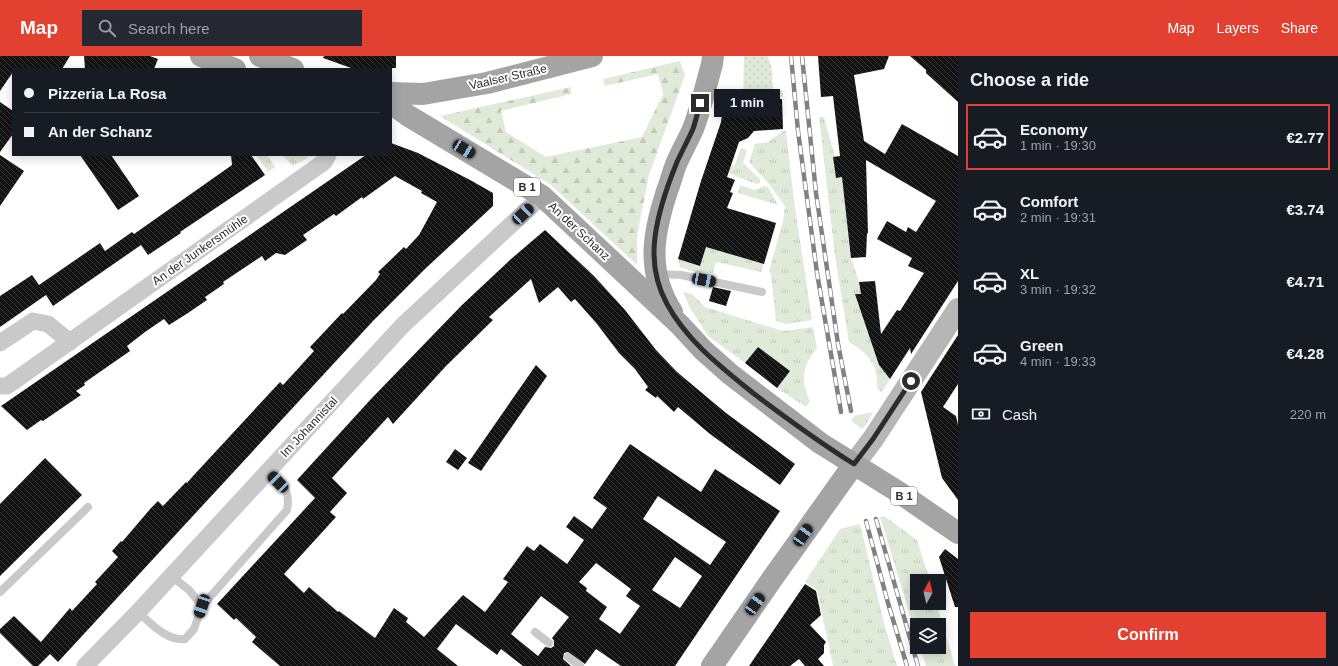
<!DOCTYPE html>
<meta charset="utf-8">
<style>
:root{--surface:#171b24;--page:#242831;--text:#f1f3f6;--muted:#9ea1a6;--line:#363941;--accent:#e24030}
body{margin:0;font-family:Helvetica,sans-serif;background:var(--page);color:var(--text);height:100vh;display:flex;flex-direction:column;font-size:15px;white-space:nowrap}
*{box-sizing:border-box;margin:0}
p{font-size:13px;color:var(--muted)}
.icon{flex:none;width:22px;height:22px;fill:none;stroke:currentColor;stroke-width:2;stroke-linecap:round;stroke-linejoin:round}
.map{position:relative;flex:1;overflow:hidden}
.drawer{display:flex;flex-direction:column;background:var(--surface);width:380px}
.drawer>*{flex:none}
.banner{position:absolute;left:12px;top:12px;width:380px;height:88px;border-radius:0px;box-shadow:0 2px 10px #0003;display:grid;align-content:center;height:88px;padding:0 12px;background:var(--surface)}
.needle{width:26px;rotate:8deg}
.tools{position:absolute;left:910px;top:518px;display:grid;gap:8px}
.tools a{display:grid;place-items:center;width:36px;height:36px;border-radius:0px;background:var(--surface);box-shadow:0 2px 10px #0003;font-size:20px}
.end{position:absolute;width:18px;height:18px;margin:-9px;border:5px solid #2c2c2c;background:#fff;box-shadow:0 0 0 2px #fff}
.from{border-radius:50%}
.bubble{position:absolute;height:28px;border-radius:0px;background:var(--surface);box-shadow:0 2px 10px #0003;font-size:13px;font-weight:600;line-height:28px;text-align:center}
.car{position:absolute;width:12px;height:24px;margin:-12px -6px;border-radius:5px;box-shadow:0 0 3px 1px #0007;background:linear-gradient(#222 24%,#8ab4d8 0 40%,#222 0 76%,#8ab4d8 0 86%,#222 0)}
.banner b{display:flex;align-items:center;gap:14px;height:38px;font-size:15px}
.banner b+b{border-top:1px solid var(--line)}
.banner i{width:10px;height:10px;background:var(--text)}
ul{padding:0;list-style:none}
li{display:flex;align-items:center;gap:12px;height:66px;margin:0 8px 6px;padding:0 4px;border:2px solid transparent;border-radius:0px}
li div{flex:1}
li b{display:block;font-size:15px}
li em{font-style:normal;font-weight:600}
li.current{border-color:var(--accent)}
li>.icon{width:36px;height:36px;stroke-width:1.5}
h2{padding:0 12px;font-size:18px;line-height:48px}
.pay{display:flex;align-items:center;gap:10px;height:44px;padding:0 12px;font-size:15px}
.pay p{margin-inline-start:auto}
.button{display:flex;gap:8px;margin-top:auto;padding:8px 12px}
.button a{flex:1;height:46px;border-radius:0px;background:var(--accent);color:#fff;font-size:16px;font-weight:600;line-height:46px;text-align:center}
header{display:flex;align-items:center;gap:24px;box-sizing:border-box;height:56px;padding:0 20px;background:var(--accent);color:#fff}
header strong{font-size:19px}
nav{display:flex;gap:22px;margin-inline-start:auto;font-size:14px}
.search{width:280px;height:36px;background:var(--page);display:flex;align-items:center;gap:10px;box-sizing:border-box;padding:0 14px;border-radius:0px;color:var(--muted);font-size:15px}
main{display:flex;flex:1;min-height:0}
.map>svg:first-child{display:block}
.grass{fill:url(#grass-tufts)}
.forest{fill:url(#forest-firs)}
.garden{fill:url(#garden-dots)}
.building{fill:url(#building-back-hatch);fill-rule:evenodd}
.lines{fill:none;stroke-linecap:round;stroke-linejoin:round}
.lane{stroke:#c9c9c9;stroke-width:8}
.street{stroke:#c9c9c9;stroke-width:17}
.secondary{stroke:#b6b6b6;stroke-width:22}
.primary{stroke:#a4a4a4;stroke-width:22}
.rail-casing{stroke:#818181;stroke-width:4.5}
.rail{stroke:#fff;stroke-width:3;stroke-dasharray:9;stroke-linecap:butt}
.route{stroke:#2c2c2c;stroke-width:5}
.labels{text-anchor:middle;stroke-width:4;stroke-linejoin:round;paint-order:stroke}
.shield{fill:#fff;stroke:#6b6b6b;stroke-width:1}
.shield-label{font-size:11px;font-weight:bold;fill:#2c2c2c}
.street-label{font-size:12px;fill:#2c2c2c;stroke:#fff}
</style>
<header>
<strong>Map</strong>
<div class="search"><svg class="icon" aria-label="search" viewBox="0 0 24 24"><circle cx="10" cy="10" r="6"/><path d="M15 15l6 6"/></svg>Search here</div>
<nav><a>Map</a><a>Layers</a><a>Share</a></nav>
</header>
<main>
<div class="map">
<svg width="958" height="610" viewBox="0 0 958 610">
<defs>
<pattern id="grass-tufts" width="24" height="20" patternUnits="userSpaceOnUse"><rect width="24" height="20" fill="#e0ead9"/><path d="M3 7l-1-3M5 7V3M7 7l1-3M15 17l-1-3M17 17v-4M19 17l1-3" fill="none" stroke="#c0c9ba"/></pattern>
<pattern id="forest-firs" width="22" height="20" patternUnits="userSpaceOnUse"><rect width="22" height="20" fill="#e0ead9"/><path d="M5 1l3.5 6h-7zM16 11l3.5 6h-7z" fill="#c0c9ba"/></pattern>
<pattern id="garden-dots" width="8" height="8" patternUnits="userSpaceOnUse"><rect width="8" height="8" fill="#e0ead9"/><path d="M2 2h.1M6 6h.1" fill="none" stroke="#c0c9ba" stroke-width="1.8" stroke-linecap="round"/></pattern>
<pattern id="building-back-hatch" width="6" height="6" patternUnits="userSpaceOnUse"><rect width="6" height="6" fill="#131313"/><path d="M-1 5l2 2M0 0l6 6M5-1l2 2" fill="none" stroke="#363636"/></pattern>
</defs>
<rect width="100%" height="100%" fill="#fff"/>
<!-- grass -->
<path class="grass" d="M819 61H824L835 101 833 102 836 122 842 121 851 202 859 226 861 238H857V243L879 309 890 323 882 336 877 333C879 309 868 297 849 286L835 200Z
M783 75H786L794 145 812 264 786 268 776 265 771 219 769 215 783 165 785 150 769 128 749 106 755 88 768 86Z
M741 92 747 94 743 107 760 123V127L756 128 728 117 731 110 734 111Z
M256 99H267L275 111 268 116Z
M282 99H308V102L293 110Z
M740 129 755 134 764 130 768 131 778 149 738 137Z
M706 191 764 208 761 216 716 206 713 217 696 216 680 211 678 203 700 210Z
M683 236 692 238 705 251 783 275 813 271 817 292C802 310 800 324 810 345L806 351 777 332 789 315 758 291 745 307 708 280 690 252Z
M873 356 866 369 862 373 851 365 854 360Z
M884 460 917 484 930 525H917V547H936L955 610H926L920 591H939V569H917V582L880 461Z
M860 468 884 567 897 610H833L817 534 805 526 840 473Z"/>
<!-- forest -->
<path class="forest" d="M680 5 685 19 649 119 637 180V209L551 129 440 60 571 31V38L501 55 506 76 546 101 642 81 663 38 658 18 605 30 603 23Z"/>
<!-- garden -->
<path class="garden" d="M744 0H768L772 14 773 35 782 34 783 41 743 43Z"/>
<!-- building -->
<path class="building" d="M0 0H70L62 13H13V16L0 35Z
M84 0H150L158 3 154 13H85Z
M324 0H396V12L354 13 323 2Z
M818 0H889L884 13 854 19 864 85 885 98 902 68 958 100V225L911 298 910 292 890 323 879 309 855 238H861L859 226 875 225 881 278 897 254 900 255 924 217 908 210 912 202 877 183 887 165 906 176 908 171 916 176 936 145 866 104 868 178 867 177 866 201 851 202 842 121 836 122 833 101 840 100 833 40 821 41Z
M910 0H958V46L926 17V14Z
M782 43 783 73 754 75 748 82 739 86 727 121 735 124 730 136 733 137 727 152 776 167 764 208 706 191 700 210 678 203 701 125 721 66 722 58H727V46Z
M0 46 13 55V78L0 96Z
M391 87 418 97 472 125 493 137V150L426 212 373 265 58 606 50 598 38 610H33L0 577V573L14 560 41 586 70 552 72 555 97 528 95 526 118 501 112 495 121 485 122 486 151 452 158 445 163 450 186 426 187 427 193 420 280 326 283 329 314 295 310 291 342 257 343 258 376 224 380 218 378 216 404 191 406 193 419 179 437 146 421 137 422 135 395 120 363 143 362 141 336 160 334 158 303 179 307 184 285 199 276 197 265 205 262 200 223 226 224 228 205 241 207 244 188 257 169 269 164 263 145 276 127 290 130 295 84 327 85 329 76 335 81 339 43 365 41 364 27 374 1 350 366 99H391Z
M0 99 24 115 0 150Z
M80 99H111L139 140 118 154Z
M231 99H251L265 119 180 176 181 177 148 199 141 189 53 250 46 239 0 271V240L32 219 39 229 100 187 105 195 132 176 134 178 232 109Z
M545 174 594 220 625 254 656 294 677 316 726 357 795 408 780 429 710 378 678 351 674 356 657 340 656 342 645 334 648 331 635 313 619 297 597 268 575 243 571 246 558 231 539 247 531 223 489 261 493 264 446 310 393 368 388 361 332 422 347 437 330 456 336 461 284 518 304 537 309 531 338 556 339 555 375 582 394 552 408 562 406 566 424 581 463 539 485 556 508 526 503 523 527 490 534 495 540 488 567 508 584 484 566 471 574 460 592 473 607 452 593 442 630 388 701 436 715 413 780 455 675 610H621L596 593 585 608 568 596 564 597 563 603 571 610H523L501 593 497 599 456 568 437 593 458 610H280L252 586 256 581 236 562 234 564 217 548 315 442 297 424 371 343 462 249 511 203ZM658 440 726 486 710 509 643 463ZM675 501 702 520 680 552 652 534ZM596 507 631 533 626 540 640 550 620 578 599 563 607 551 586 535 587 532 579 526ZM541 540 569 561 552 582 554 585V590L551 592 545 591 538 600 511 578Z
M713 231 731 235 726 250 709 245Z
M958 279V328L943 351 956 360 958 369V444L942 422 921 336Z
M758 291 790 315 777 332 745 307Z
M536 309 547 320 481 415 468 407Z
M455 393 467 402 458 414 446 406Z
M45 402 82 439 0 520V448Z
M945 493 958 503V551H955L939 501Z
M805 528 816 535 821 559 810 569 826 586 824 589V597L818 603 824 610H805L799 603 790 610H749Z"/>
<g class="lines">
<!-- lane -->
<path class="lane" d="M658 218 681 219 762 236
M0 536 88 451
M202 550 287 454C291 433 282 430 268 416
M138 556C151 567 166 585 185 583L194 573 202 550 189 534 171 520
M535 576 549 587
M568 601 580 610"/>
<!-- street -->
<path class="street" d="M0 287 33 265 48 268 70 286
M0 330H7L324 106 328 99
M85 610 138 556 403 269 542 140"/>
<!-- secondary -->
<path class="secondary" d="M854 408 873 383 958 253"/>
<!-- primary -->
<path class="primary" d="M201 0 235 13
M260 0 293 13
M391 37 423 38 487 27 592 0
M392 48 407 59 542 140 680 269 703 294 730 318 820 387 897 435 958 477
M672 256C646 215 653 178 667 135 671 125 673 115 677 106 682 95 688 84 693 73 701 52 706 29 712 8L713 0
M712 610 772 523 854 408"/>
<!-- rail casing -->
<g class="rail-casing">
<path id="rail" d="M791 0 798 75 817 217 841 356
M802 0 816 137 838 288 851 355
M876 463 918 610
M866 465 888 547 907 610"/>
</g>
<!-- rail -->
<use href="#rail" class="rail"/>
</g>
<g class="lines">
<!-- route -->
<path class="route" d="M700 47C698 55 696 64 693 73 688 84 682 95 677 106 668 128 658 157 655 181 652 205 656 228 667 248 687 285 721 311 753 337 786 362 819 386 854 408L873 383 911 325"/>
</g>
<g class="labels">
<!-- shield labels -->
<g class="shield">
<rect x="514" y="122" width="26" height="18" rx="3"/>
<rect x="891" y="431" width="26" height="18" rx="3"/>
</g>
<g class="shield-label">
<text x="527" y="135">B 1</text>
<text x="904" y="444">B 1</text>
</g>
<!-- street labels -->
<g class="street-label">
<text transform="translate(508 21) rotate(-13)" y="4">Vaalser Straße</text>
<text transform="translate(579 175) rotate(43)" y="4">An der Schanz</text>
<text transform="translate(200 194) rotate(-35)" y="4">An der Junkersmühle</text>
<text transform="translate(309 371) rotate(-47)" y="4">Im Johannistal</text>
</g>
</g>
</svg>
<div class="tools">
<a><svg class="needle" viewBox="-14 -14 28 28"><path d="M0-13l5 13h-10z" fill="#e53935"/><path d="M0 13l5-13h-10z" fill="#9ea1a6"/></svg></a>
<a><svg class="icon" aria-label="layers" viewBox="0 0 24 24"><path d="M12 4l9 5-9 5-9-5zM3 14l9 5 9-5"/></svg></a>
</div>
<i class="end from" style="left:911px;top:325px"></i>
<i class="end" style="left:700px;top:47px"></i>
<div class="bubble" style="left:714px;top:33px;width:66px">1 min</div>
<i class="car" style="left:464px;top:93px;rotate:121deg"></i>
<i class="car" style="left:523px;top:158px;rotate:47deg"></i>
<i class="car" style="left:704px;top:224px;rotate:101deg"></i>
<i class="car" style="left:278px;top:426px;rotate:316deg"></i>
<i class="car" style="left:803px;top:479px;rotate:35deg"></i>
<i class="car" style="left:755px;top:548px;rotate:35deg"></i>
<i class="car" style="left:202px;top:550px;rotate:198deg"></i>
<div class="banner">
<b><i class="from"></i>Pizzeria La Rosa</b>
<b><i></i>An der Schanz</b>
</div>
</div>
<section class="drawer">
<h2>Choose a ride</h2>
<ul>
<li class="current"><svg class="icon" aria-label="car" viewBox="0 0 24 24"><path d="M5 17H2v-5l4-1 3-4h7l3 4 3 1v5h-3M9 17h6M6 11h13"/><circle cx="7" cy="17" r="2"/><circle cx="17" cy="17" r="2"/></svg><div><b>Economy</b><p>1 min · 19:30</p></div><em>€2.77</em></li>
<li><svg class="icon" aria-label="car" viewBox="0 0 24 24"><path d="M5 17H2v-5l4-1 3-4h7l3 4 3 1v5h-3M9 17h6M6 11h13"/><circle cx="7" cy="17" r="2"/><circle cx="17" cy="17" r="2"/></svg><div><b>Comfort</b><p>2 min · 19:31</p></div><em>€3.74</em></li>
<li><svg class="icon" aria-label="car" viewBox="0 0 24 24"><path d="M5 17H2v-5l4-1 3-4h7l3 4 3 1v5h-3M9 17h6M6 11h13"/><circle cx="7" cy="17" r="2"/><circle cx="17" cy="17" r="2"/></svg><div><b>XL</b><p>3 min · 19:32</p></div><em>€4.71</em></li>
<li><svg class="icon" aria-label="car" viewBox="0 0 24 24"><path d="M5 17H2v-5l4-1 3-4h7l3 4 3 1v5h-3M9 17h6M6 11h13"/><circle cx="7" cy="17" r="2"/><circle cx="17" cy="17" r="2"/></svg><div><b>Green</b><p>4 min · 19:33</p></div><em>€4.28</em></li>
</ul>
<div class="pay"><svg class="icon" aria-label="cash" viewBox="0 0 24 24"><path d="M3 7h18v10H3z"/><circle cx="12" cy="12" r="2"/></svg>Cash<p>220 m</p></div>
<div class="button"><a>Confirm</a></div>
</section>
</main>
